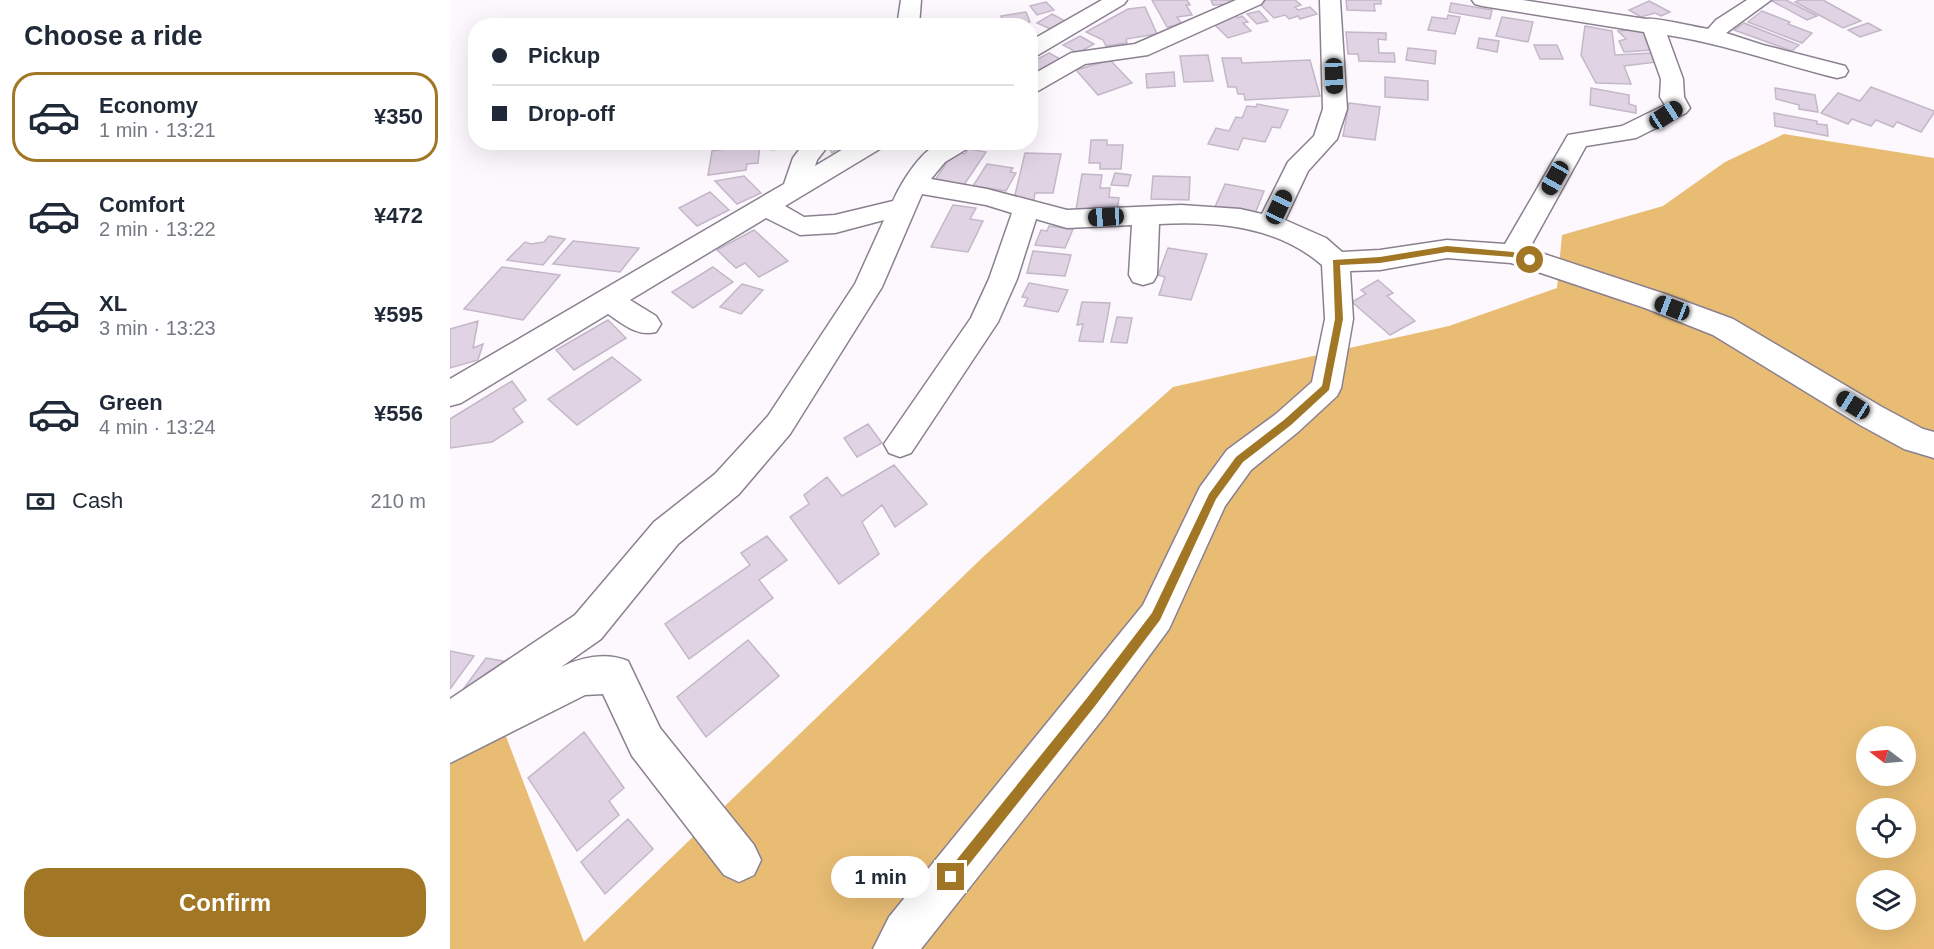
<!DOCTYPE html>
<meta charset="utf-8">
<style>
:root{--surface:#fff;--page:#f6f6f7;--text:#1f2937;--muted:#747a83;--line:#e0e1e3;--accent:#a17726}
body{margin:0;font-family:Arial,sans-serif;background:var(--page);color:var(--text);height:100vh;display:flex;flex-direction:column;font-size:22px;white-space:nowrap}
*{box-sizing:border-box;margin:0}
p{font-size:20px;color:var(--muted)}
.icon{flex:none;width:33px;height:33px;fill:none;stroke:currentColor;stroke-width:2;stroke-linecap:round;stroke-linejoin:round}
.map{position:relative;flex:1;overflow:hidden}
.sheet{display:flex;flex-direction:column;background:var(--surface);width:450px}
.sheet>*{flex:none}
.guide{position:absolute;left:18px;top:18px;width:570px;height:132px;border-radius:24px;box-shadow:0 6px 24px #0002;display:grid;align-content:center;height:132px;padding:0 24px;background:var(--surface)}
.needle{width:39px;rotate:286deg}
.fabs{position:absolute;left:1406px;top:726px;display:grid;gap:12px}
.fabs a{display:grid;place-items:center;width:60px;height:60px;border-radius:50%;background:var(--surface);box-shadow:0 6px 24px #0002;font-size:30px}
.end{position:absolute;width:27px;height:27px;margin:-14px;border:8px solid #a17726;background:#fff;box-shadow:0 0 0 3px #fff}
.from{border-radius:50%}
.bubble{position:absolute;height:42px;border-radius:21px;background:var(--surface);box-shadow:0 6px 24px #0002;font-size:20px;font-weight:600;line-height:42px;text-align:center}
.car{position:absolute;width:18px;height:36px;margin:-18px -9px;border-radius:8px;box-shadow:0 0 4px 2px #0007;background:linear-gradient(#222 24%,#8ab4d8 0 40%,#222 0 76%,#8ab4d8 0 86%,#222 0)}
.guide b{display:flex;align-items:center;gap:21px;height:57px;font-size:22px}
.guide b+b{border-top:2px solid var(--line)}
.guide i{width:15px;height:15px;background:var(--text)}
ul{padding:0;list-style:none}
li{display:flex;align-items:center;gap:18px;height:90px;margin:0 12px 9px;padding:0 12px;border:3px solid transparent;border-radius:24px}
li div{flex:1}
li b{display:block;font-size:22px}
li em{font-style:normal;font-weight:600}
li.on{border-color:var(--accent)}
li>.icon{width:54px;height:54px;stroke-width:1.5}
h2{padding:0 24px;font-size:27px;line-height:72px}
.pay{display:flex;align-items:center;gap:15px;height:66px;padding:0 24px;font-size:22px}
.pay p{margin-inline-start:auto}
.cta{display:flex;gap:12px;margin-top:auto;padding:12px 24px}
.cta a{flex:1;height:69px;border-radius:24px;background:var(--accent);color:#fff;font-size:24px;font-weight:600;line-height:69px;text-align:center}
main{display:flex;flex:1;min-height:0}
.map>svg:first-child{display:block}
.forest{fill:#e8bd73;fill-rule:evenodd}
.building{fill:#dfd3e4;stroke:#c3b7c8;stroke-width:1.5}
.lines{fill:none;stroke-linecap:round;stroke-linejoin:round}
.minor-casing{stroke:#8b8090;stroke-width:3}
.minor{fill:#fff;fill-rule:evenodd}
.route{fill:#a17726}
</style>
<main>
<section class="sheet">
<h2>Choose a ride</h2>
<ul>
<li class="on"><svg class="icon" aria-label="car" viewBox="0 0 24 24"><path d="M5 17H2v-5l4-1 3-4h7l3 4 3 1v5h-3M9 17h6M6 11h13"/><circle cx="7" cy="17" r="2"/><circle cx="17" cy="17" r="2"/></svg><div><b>Economy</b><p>1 min · 13:21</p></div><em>¥350</em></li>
<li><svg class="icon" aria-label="car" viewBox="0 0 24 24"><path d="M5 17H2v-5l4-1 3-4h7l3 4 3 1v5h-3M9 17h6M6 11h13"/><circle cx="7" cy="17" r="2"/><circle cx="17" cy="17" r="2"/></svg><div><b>Comfort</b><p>2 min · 13:22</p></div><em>¥472</em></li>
<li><svg class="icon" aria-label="car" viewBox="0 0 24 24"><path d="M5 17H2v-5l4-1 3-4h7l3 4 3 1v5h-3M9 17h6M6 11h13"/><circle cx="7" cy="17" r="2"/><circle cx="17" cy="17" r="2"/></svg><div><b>XL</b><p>3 min · 13:23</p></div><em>¥595</em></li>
<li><svg class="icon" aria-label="car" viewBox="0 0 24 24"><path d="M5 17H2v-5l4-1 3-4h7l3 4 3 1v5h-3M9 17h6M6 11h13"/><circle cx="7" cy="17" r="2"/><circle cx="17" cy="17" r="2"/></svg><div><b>Green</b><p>4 min · 13:24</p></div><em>¥556</em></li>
</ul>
<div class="pay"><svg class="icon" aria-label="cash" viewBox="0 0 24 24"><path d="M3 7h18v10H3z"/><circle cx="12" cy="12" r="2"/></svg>Cash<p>210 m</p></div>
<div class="cta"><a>Confirm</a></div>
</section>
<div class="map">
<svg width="1484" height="949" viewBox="0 0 1484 949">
<rect width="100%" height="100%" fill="#fcf8fe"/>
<!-- forest -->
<path class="forest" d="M1334 134 1484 158V949H0V756L54 731 134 942 533 557 723 387 999 326 1107 288 1112 235 1213 206 1275 162ZM1416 736H1455V776H1416ZM1416 808H1455V848H1416ZM1416 880H1455V920H1416Z"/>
<!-- building -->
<path class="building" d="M702 0H737L740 5H736L742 15 727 17 732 24 717 27Z
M761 0H780L782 4 763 5Z
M817 0H845L851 5 845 7 848 10 860 7 867 14 850 19 848 16 839 19 835 15 824 18 808 2Z
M896 0H931V4H924L925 11 897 10Z
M1325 0H1336L1367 16 1357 20 1322 1Z
M1350 0H1373L1411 21 1393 28 1345 2Z
M1199 1 1220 12 1211 16 1205 13 1191 17 1179 10Z
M596 2 604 10 587 15 580 6Z
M1001 3 1042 10 1040 19 999 12Z
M695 7 707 34 676 39 677 43 656 46 653 40 636 32 678 9Z
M809 11 818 21 807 24 797 14Z
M1312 11 1340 22 1338 24 1362 33 1352 43 1298 22Z
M576 12 580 22 573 23 574 26H554L551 16Z
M602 14 615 21 600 29 587 23Z
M785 14 788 18 792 16 798 22 793 23 801 31 778 38 761 21Z
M998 15 1010 17 1005 34 978 30 982 17 997 19Z
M1052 17 1083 22 1078 42 1046 36Z
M1294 23 1349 45 1342 51 1284 30Z
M1418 23 1431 30 1410 37 1398 30Z
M1135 26 1162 31 1165 55 1202 53 1207 62 1174 66 1181 84 1146 83 1131 55Z
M1188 29 1192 30 1202 50 1174 52 1169 41 1176 39 1168 31Z
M896 32 936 33V40L928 39 929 53H944L945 62 909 61 908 54H898Z
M630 36 644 44 628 53 613 45Z
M1029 38 1049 41 1047 52 1027 48Z
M1084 45H1107L1113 59H1090Z
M958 48 986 51 985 64 956 60Z
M599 53 612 60 585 76 580 73V63Z
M758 55 763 81 734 82 730 56Z
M772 58H791L792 63 860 60 870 96 795 100 794 94H788L786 87H778Z
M660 60 682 83 648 95 626 70Z
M724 72 725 86 697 88 696 74Z
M935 77 978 81V100L935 97Z
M1421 87 1484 111V113L1471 132 1447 122 1443 127 1426 120 1421 126 1402 119 1398 124 1371 113 1388 93 1410 101Z
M1141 88 1179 95V104L1186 106V113L1140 105Z
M1325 88 1365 95 1368 112 1349 109V105L1326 99Z
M899 103 930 107 925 140 893 136Z
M807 104 838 110 830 128 822 127 815 142 793 138 788 150 758 144 766 128 779 131 786 117 792 118 797 106 806 107Z
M1324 113 1367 121V124L1377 125 1378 136 1325 126Z
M641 140H657V145H673L671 169H650V163H639Z
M322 142H350L349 146 322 150Z
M380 142H400L382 153 377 145Z
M310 144 308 163 297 164 296 170 258 175 262 151Z
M518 149 536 152 514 185 485 180 504 152 515 154Z
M575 153 611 154 603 193H585L584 200 564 199Z
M537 164 563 168 560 172 566 173 556 191 523 186Z
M665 173 681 175 678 186 661 185Z
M632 174 652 175 650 188H660L659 197 669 198 667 211 626 210Z
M294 176 311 193 287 204 265 181Z
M703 176 740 177 739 200 701 199Z
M775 184 814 191 805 214 765 207Z
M260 192 279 210 247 226 229 208Z
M503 205 526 208 520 219 533 221 518 252 481 247Z
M599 226 623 229 615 248 585 245 591 230 597 231Z
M304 230 338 261 309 277 295 263 286 268 267 250Z
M99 236 115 239 93 265 57 260 75 242 81 244 94 242Z
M123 241 189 248 170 272 103 264Z
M718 248 757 254 741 300 709 295 715 277 708 275Z
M583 251 621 255 615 276 577 273Z
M52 267 110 275 73 320 14 309Z
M263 267 283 282 243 308 222 292Z
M928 280 943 293 937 296 965 321 940 335 902 302 916 294 911 290Z
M579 283 618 290 608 312 574 306 578 298 572 297Z
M292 284 313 290 291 314 270 307Z
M632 302 660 303 653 342 629 341 633 324 627 325Z
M667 317 682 318 677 343 661 342Z
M158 320 176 338 124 370 106 350Z
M28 321 23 348 33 344 28 360 0 368V329Z
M162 357 191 380 127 425 98 399Z
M62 381 76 400 63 409 73 422 42 442 0 448V419Z
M418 424 432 443 407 457 394 438Z
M444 465 477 504 445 527 432 505 412 522 429 554 389 584 340 517 359 504 354 495 377 477 392 496Z
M317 536 337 560 309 580 323 598 239 659 215 624 300 565 291 553Z
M298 640 329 676 256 737 227 697Z
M0 651 24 656 0 689Z
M36 658 58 662 7 698Z
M134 732 174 788 159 801 169 815 127 851 78 778Z
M178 819 203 849 155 894 131 862Z"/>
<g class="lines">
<!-- minor casing -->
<g class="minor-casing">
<path id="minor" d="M451 0H471L469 26H447Z
M652 0H677L674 4 588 55 580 56V41Z
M786 0H814L811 4 698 55 635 64 588 91 580 93V76L621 53 685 44Z
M870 0H890L897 109 887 139 858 171 835 220 876 238 892 252 930 250 997 240 1055 244 1118 135 1172 126 1215 105 1210 97 1211 79 1194 32 1032 6 1025 4 1022 0H1072L1196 19C1204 17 1245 27 1258 29L1266 20 1297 0H1321L1276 33 1313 45 1395 66 1398 71 1395 76 1387 78C1330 64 1275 44 1217 35L1233 79 1234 97 1240 108 1236 113 1186 138 1136 146 1079 249 1215 294 1283 319 1432 407 1473 429 1484 432V458L1454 449 1410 425 1263 335 1195 308 1061 263 997 258 930 270 900 271 903 319 891 388 887 396 848 432 801 470 775 506 719 629 655 716 471 949H423L439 917 693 605 750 487 777 450 826 414 862 382 875 319 872 265C827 226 767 221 709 224L707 275 703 282 693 285 683 282 679 275 682 225 617 228 586 219 567 279 548 322 461 453 450 457 439 453 434 444 521 318 539 279 562 213 536 205 472 194 432 287 340 434 289 494 228 544 151 639 111 667C132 657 156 652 178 661L210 728 304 845 311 860 304 875 289 882 274 875 182 756 153 694 135 695 0 763V699L125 615 204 522 265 474 318 416 405 284 434 220 385 233 350 235 316 218 180 300 206 316 211 324 206 332C187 337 173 324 158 314L11 403 0 406V379L334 184 343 158 355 142H381L367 160 365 166 405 142H436L433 147 335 206 354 217 385 215 443 201C451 183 473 146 494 142 503 141 514 142 523 142L520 147 495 162 481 179 537 189 617 210 731 205 790 209 812 214 838 162 864 136 873 109Z"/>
</g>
<!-- minor -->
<use href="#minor" class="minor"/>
</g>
<!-- route -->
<path class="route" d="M997 246 1063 252 1084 260 1080 263 1062 257 997 252 930 263 890 265 893 319 879 390 841 425 793 462 766 499 710 620 645 706 505 882 501 884 496 882 494 877 496 873 637 698 702 613 759 494 786 457 834 420 872 386 885 319 883 260 930 257Z"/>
</svg>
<div class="fabs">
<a><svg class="needle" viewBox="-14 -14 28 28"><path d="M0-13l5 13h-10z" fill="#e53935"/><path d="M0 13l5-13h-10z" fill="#747a83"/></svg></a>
<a><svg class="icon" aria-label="locate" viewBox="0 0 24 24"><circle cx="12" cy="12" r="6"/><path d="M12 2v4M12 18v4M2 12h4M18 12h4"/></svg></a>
<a><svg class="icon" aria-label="layers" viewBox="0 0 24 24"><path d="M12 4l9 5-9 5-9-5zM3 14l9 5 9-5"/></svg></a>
</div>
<i class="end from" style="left:1080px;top:260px"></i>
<i class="end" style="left:501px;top:877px"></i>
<div class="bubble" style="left:381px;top:856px;width:99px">1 min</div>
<i class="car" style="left:884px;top:76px;rotate:178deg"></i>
<i class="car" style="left:1216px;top:115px;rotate:57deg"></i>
<i class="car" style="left:1105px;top:178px;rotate:209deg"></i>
<i class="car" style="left:829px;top:207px;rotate:25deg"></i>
<i class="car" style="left:656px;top:217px;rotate:267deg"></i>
<i class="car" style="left:1222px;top:308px;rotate:291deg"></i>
<i class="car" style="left:1403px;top:405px;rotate:302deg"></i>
<div class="guide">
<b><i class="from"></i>Pickup</b>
<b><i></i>Drop-off</b>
</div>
</div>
</main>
